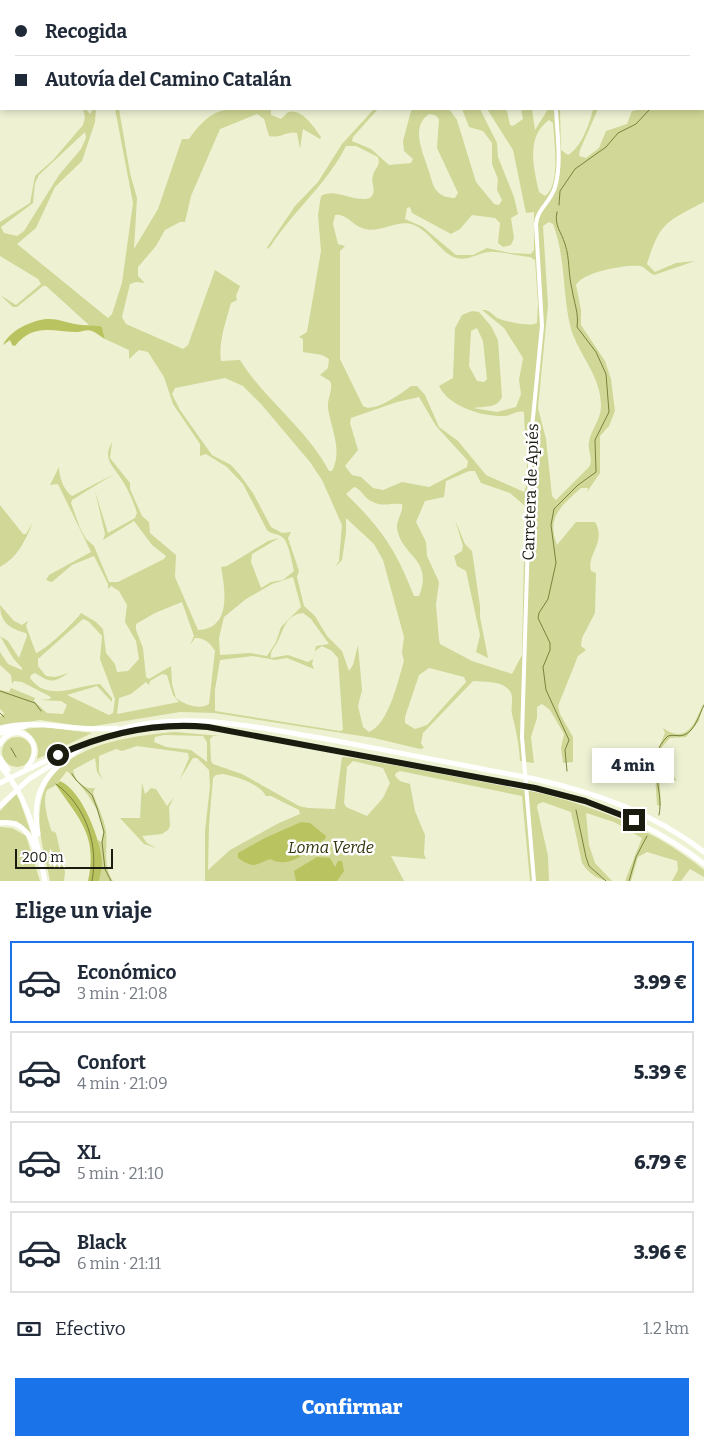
<!DOCTYPE html>
<html lang="es">
<meta charset="utf-8">
<style>
:root{--surface:#fff;--page:#f6f6f7;--text:#1f2937;--muted:#747a83;--line:#e0e1e3;--accent:#1a73e8}
body{margin:0;font-family:Bitter,serif;background:var(--page);color:var(--text);height:100vh;display:flex;flex-direction:column;font-size:19px;white-space:nowrap}
*{box-sizing:border-box;margin:0}
p{font-size:16px;color:var(--muted)}
.icon{flex:none;width:28px;height:28px;fill:none;stroke:currentColor;stroke-width:2;stroke-linecap:round;stroke-linejoin:round}
.map{position:relative;height:881px;overflow:hidden}
.details{display:flex;flex-direction:column;background:var(--surface);flex:1}
.details>*{flex:none}
.banner{position:absolute;left:0px;top:0px;width:705px;height:110px;box-shadow:0 2px 8px #0003;display:grid;align-content:center;height:110px;padding:0 15px;background:var(--surface)}
.scale{position:absolute;left:15px;bottom:12px;width:98px;box-sizing:border-box;padding-left:5px;border:2px solid #1a1c10;border-top:0;font-size:14px;line-height:18px;white-space:nowrap;color:#1a1c10;-webkit-text-stroke:4px #fff;paint-order:stroke}
.end{position:absolute;width:22px;height:22px;margin:-11px;border:6px solid #1a1c10;background:#fff;box-shadow:0 0 0 2px #fff}
.from{border-radius:50%}
.bubble{position:absolute;height:35px;border-radius:0px;background:var(--surface);box-shadow:0 2px 8px #0003;font-size:16px;font-weight:800;line-height:35px;text-align:center}
.banner b{display:flex;align-items:center;gap:18px;height:48px;font-size:19px}
.banner b+b{border-top:1px solid var(--line)}
.banner i{width:12px;height:12px;background:var(--text)}
ul{padding:0;list-style:none}
li{display:flex;align-items:center;gap:15px;height:82px;margin:0 10px 8px;padding:0 5px;border:2px solid var(--line);border-radius:0px}
li div{flex:1}
li b{display:block;font-size:19px}
li em{font-style:normal;font-weight:800}
li.active{border-color:var(--accent)}
li>.icon{width:45px;height:45px;stroke-width:1.5}
h2{padding:0 15px;font-size:22px;line-height:60px}
.pay{display:flex;align-items:center;gap:12px;height:55px;padding:0 15px;font-size:19px}
.pay p{margin-inline-start:auto}
.cta{display:flex;gap:10px;margin-top:auto;padding:10px 15px}
.cta a{flex:1;height:58px;border-radius:0px;background:var(--accent);color:#fff;font-size:20px;font-weight:800;line-height:58px;text-align:center}
.map>svg:first-child{display:block}
.green{fill:#d0d797;fill-rule:evenodd}
.forest{fill:#b9c360}
.lines{fill:none;stroke-linecap:round;stroke-linejoin:round}
.stream{stroke:#7b8239;stroke-width:1}
.secondary{stroke:#fff;stroke-width:4}
.highway{stroke:#fff;stroke-width:5}
.route{stroke:#1a1c10;stroke-width:6}
.labels{text-anchor:middle;stroke-width:5;stroke-linejoin:round;paint-order:stroke}
.street-label{font-size:16px;fill:#1a1c10;stroke:#fff}
.park-label{font-size:16px;font-style:italic;fill:#33360c;stroke:#fff}
</style>
<div class="map">
<svg width="704" height="881" viewBox="0 0 704 881">
<rect width="100%" height="100%" fill="#eef2d3"/>
<!-- green -->
<path class="green" d="M704 53V202C666 222 660 222 647 264L655 272 676 263 695 261 654 275C649 273 645 267 640 266 627 264 582 272 576 285L581 310V325L605 361 611 379 615 411 609 426 600 436V473L587 492 588 488H581C562 506 546 516 557 545L576 522H595C607 542 586 555 591 571L596 573 595 613 582 638 581 646 586 650 578 656 558 706 560 714 573 737V762L563 763 561 748 564 734 550 710 542 704 537 707V718L531 737 534 763 520 761C519 744 516 730 512 714 510 705 516 695 507 688 500 681 483 682 473 681L423 733 421 743 424 748 420 749 374 738 215 713 180 712 88 727 40 720 0 726V717L4 713 0 709V690L9 692 11 688 35 698 34 701 47 713 63 714 67 705 61 701 40 700 50 699 51 697 22 682 14 681 12 684 11 675 0 665V652L8 664 22 670V668L13 658 0 636 8 641 19 658 27 636 26 633C10 629 0 622 0 605L14 621 22 625 28 621 26 626 36 653C43 652 76 621 81 613L96 622 103 629 106 653 115 664 117 672 128 671 139 659 136 641 125 622 127 605 119 591 111 586 108 589V584L94 556 72 565 52 582 46 580 49 575 91 552 58 484 50 485 59 467C59 477 64 491 72 496L114 474 72 500 71 503 80 528 86 539 94 546 109 582H118L164 559 166 556 152 545 134 521 103 540 105 534 95 491 108 533 135 518 137 513C133 500 127 487 120 477 111 464 103 458 112 442L110 458 130 483V489L142 516 149 522 150 533 176 555 175 577 198 630C232 629 225 589 221 567L227 566 268 541 279 538 252 554 251 562 261 588 271 582 283 580 294 571C292 563 289 542 282 537 277 533 272 535 267 530L243 484 227 467 206 454 200 456V444L173 404 164 377 148 352 139 350 129 359V350L105 339 103 330 97 325H89L46 286H43L17 307H13L0 295 16 305 41 284 38 279 0 256V222L30 203 35 176 53 160 83 125 85 117 83 109H86L90 114 93 109H96L95 122 82 161 55 187 36 228 17 244 108 318 112 314 122 283 133 203 115 109H119L130 173 137 198 134 249 158 209 182 139H189C215 102 229 109 271 109V115L281 119 288 112C302 108 314 127 321 137L320 139 303 129 300 149 297 133C288 130 280 139 269 136L264 119 257 114 220 129 191 196 185 222H180L165 230 156 246 138 267V276L145 283 136 282 130 284 122 317 126 324 183 349 188 345 215 270 240 286 236 296 237 300 231 303C226 321 218 343 221 361L240 360C265 400 307 429 329 471H332C343 450 331 429 328 408 327 398 334 389 330 381L320 375 328 368 329 359 322 355 303 352V339L299 337 307 332 321 251 318 215 321 196C334 187 355 203 370 198 378 190 370 184 373 175 375 168 381 165 378 157L356 146H346C327 184 293 211 270 247L266 249 295 206 318 182 342 144 374 109H378L353 137 352 141 371 149 389 165 411 163 413 159 404 151 403 141 411 111 413 109H449L457 120 476 182 494 204 499 205 502 200 497 190 498 179 492 164V143L483 131 469 127 462 109H480L497 143 498 157 514 197 518 214 511 218 514 238 511 245 503 247 498 243 500 223 495 218 472 215 460 229 451 234 412 213 410 207 407 208 405 219 423 227 456 255H473L487 248 510 253 531 254 534 250V212L526 213 513 150 487 109H504L507 111 510 125 513 126 523 119 521 109H532L535 130 548 109H560L561 150 568 155C581 148 590 123 593 109H598L580 150 579 156 586 158 599 148 606 131 627 124 632 111 641 109H704ZM429 114 435 115 439 119 437 148 458 193 455 198C448 198 441 196 437 191 432 186 431 176 428 169 423 152 410 127 429 114ZM549 120 553 123C554 142 561 185 545 196L539 192C534 169 525 137 549 120ZM85 132 86 138 81 149 59 175 24 231 17 236 4 233 1 227 33 203 35 183 39 175ZM335 215C346 213 352 225 362 228 379 235 398 218 414 225 429 231 442 254 456 258 470 261 477 253 489 252 498 251 519 256 530 257L535 260 538 303 537 323C528 327 509 322 500 319 492 316 491 309 482 310L504 328 523 358 519 380 521 394 516 407 497 412 473 408C484 406 497 409 502 397L498 340 491 326 479 312 472 311 462 315 455 328 453 378 439 386C449 407 483 417 505 416 512 415 517 410 524 412L525 436 528 446 526 487 524 492 486 475 458 441 439 427 425 395 417 386H411C402 393 373 414 363 406L340 359V251L345 246 338 244 333 224ZM549 222 553 224C566 258 562 294 571 329 579 355 601 376 601 406 601 420 591 429 589 442 587 451 594 458 589 467L556 500 552 496 546 439 538 408 548 305 543 226ZM477 328 483 341 487 379 484 382 477 381 469 366 471 331ZM225 378 243 386 261 404 310 462 322 480 342 525 339 561 335 567 342 560 346 533V518L374 544 383 560 404 637 402 653 404 661C398 680 389 724 369 732L363 727 358 706 362 690 358 645 353 665 349 671 342 651 327 636 315 616 304 606 297 577 299 571 288 538 291 532 282 533 271 527 253 493 240 475 231 465 212 455 180 410 172 394 175 388ZM419 397 436 426 468 461 467 467 429 487 402 482 383 490 373 488 361 477 352 475 345 466 358 450 350 423 351 418 397 402ZM469 471H475L481 483 510 493 525 506 522 655 512 674 472 661 440 644 439 640 436 605 439 582 427 556 426 542 416 522 425 501 444 497 446 481ZM354 487C362 489 364 499 373 502 382 507 392 503 402 504 404 513 394 521 398 533 405 557 433 561 419 596H414C396 550 382 529 346 494ZM293 577 301 607 281 627 276 642 267 656 250 653 220 655 219 638 224 617 246 599 272 584ZM182 602 194 636 190 645 195 638C203 637 211 643 215 651L209 704C200 710 185 705 176 698L172 684 171 666 149 679 146 677 143 648 136 630V624L155 613ZM303 613 311 619 329 644 316 646 313 659 308 662 288 655 271 658C270 651 274 648 277 643 284 630 285 615 303 613ZM83 619 88 621 102 636 100 659 115 699 113 713 109 715 67 695 97 686 112 702V698L100 684C77 685 48 703 30 678L31 675 35 673C51 683 52 683 69 673L55 677 46 676 38 666V659ZM322 646 332 651 338 658 343 730 340 731 215 711V690L220 660 253 656 275 660 287 658 314 669 312 664 315 651ZM429 668 464 677 466 682 427 725 415 729 405 723V717L419 675ZM162 674 167 675 173 695 179 702 117 714 119 698 131 694 146 682 149 685 150 681Z
M0 505 23 534H26L33 522C25 541 18 557 0 567Z
M455 520 465 544 472 551 480 606V617L488 658 476 652 480 635 466 571 457 566 454 556 462 551 463 546Z
M704 702 699 721 686 737 670 738 661 748 660 756 677 781 672 779 663 766H659L661 806 657 805 655 775H646L654 768 656 754 665 733 663 728C688 745 695 722 704 702Z
M44 727 92 733 37 759C41 744 34 737 24 729Z
M175 732 221 736H213L210 739 211 761 213 764 242 774 299 806 308 808 335 809 342 757 353 758C472 780 607 790 704 870V877L690 869 681 881H672L678 870 677 861 647 852 638 857 631 881H625L642 838 614 822 586 813 589 845 595 863 612 881C599 881 589 874 582 863L571 812 543 802 538 804 537 807 548 856 549 881H530L522 796 400 771 396 773 395 776 400 781 410 784 415 811 425 835 424 854 426 859 391 856 404 881H205V831L210 786 209 770 197 758H193L180 779 189 758 188 753 137 746 122 751 116 749 99 756V772L103 780 97 772 95 758 73 770C75 781 84 790 95 788L93 793C97 805 104 818 106 831 108 847 102 865 113 881H99L98 840 101 842C111 820 82 785 67 771L56 785 47 790C42 801 48 821 52 832L53 831 56 833 65 872 64 881H50C46 858 37 833 40 809 45 747 126 736 175 732ZM164 735 203 736 207 742V762L191 750 166 747 154 742 155 737ZM353 761 383 768 390 783 383 798 367 816 346 807 344 803 347 767ZM223 774C237 777 259 783 266 796H271L299 810 300 814 279 823 230 850 208 870 209 825 213 778 216 775Z
M2 752a15 15 0 1 1 30 0a15 15 0 1 1-30 0Z
M142 783 145 794 151 788 156 789 167 806 174 797 169 807 170 826 168 830 162 834 142 836 147 843 156 848 144 844 120 818H140Z
M17 793 31 833 17 821 0 820V811Z
M0 827 12 828 26 836 40 881H0Z"/>
<!-- forest -->
<path class="forest" d="M46 319C59 318 69 324 82 325 89 326 95 324 102 327L105 339C101 337 97 333 92 331 87 329 82 332 77 332 53 332 34 322 15 346L12 345 10 340 3 345C10 330 31 321 46 319Z
M60 781C82 790 101 841 102 862 102 868 100 875 99 881H88C98 835 79 819 56 785Z
M301 822 310 823 326 836 325 839C307 850 292 870 270 859 254 865 255 869 238 858V853L265 838Z
M317 857 330 858 335 867 338 861H342L344 871 337 881H296L294 871Z"/>
<g class="lines">
<!-- stream -->
<path class="stream" d="M704 57V56
M559 205 560 191 575 169 606 147 618 133 636 124 650 109
M557 212C554 226 561 231 565 244 570 259 568 274 572 289 574 303 579 313 577 327L596 352 606 374 609 412 595 440 596 472 578 485 554 509 551 525 556 563 548 599 539 613 538 618 550 643V650L543 667 546 690 569 740 565 750 567 771
M0 691 35 703 41 711
M0 713 4 717
M11 748 16 757
M72 774 76 780 92 795 97 808 104 832 102 842 105 869 111 881
M56 784C86 806 99 845 92 881
M576 810 586 857 589 866 606 881
M659 815C665 789 643 759 668 736 673 734 679 737 684 735 695 731 699 715 704 705
M629 881 636 857 647 836"/>
<!-- secondary -->
<path class="secondary" d="M554 0V1
M534 881 522 737 531 438 542 326 536 224C537 209 551 202 555 187 562 164 557 133 556 109"/>
<!-- highway -->
<path class="highway" d="M0 728C39 718 76 733 116 728
M113 731C185 709 254 727 326 739 396 752 466 766 535 779 596 793 654 813 704 852
M0 733 26 726
M0 744C14 718 49 741 27 767
M0 758 8 770
M0 766C30 798 36 840 45 881
M0 783C69 749 128 719 208 727L560 794C613 809 661 830 704 864
M0 806 29 779 71 753
M0 823C19 820 30 832 35 850
M38 834C30 791 47 771 81 748"/>
</g>
<g class="lines">
<!-- route -->
<path class="route" d="M58 755C106 733 154 722 208 727L535 788 585 801 634 820"/>
</g>
<g class="labels">
<!-- street labels -->
<g class="street-label">
<text transform="translate(530 492) rotate(-88)" y="6">Carretera de Apiés</text>
</g>
<!-- park labels -->
<g class="park-label">
<text x="331" y="853">Loma Verde</text>
</g>
</g>
</svg>
<div class="scale">200 m</div>
<i class="end from" style="left:58px;top:755px"></i>
<i class="end" style="left:634px;top:820px"></i>
<div class="bubble" style="left:592px;top:748px;width:82px">4 min</div>
<div class="banner">
<b><i class="from"></i>Recogida</b>
<b><i></i>Autovía del Camino Catalán</b>
</div>
</div>
<section class="details">
<h2>Elige un viaje</h2>
<ul>
<li class="active"><svg class="icon" aria-label="car" viewBox="0 0 24 24"><path d="M5 17H2v-5l4-1 3-4h7l3 4 3 1v5h-3M9 17h6M6 11h13"/><circle cx="7" cy="17" r="2"/><circle cx="17" cy="17" r="2"/></svg><div><b>Económico</b><p>3 min · 21:08</p></div><em>3.99 €</em></li>
<li><svg class="icon" aria-label="car" viewBox="0 0 24 24"><path d="M5 17H2v-5l4-1 3-4h7l3 4 3 1v5h-3M9 17h6M6 11h13"/><circle cx="7" cy="17" r="2"/><circle cx="17" cy="17" r="2"/></svg><div><b>Confort</b><p>4 min · 21:09</p></div><em>5.39 €</em></li>
<li><svg class="icon" aria-label="car" viewBox="0 0 24 24"><path d="M5 17H2v-5l4-1 3-4h7l3 4 3 1v5h-3M9 17h6M6 11h13"/><circle cx="7" cy="17" r="2"/><circle cx="17" cy="17" r="2"/></svg><div><b>XL</b><p>5 min · 21:10</p></div><em>6.79 €</em></li>
<li><svg class="icon" aria-label="car" viewBox="0 0 24 24"><path d="M5 17H2v-5l4-1 3-4h7l3 4 3 1v5h-3M9 17h6M6 11h13"/><circle cx="7" cy="17" r="2"/><circle cx="17" cy="17" r="2"/></svg><div><b>Black</b><p>6 min · 21:11</p></div><em>3.96 €</em></li>
</ul>
<div class="pay"><svg class="icon" aria-label="cash" viewBox="0 0 24 24"><path d="M3 7h18v10H3z"/><circle cx="12" cy="12" r="2"/></svg>Efectivo<p>1.2 km</p></div>
<div class="cta"><a>Confirmar</a></div>
</section>
